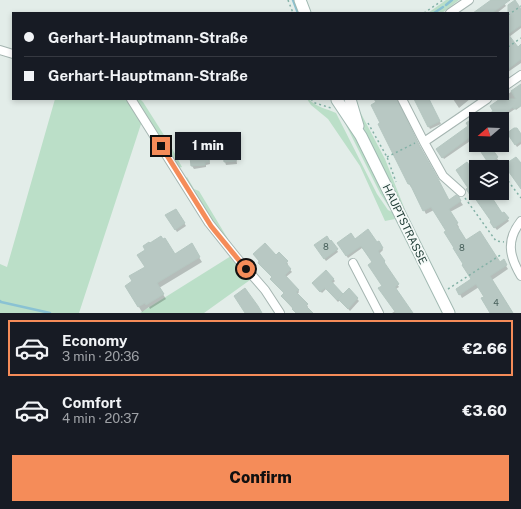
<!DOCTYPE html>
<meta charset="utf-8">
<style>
:root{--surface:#171b24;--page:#20242c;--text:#f1f3f6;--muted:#9ea1a6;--line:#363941;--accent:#f58c59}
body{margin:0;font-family:"Public Sans",sans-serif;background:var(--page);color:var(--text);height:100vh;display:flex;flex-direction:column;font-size:15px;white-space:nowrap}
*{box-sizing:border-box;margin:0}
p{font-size:13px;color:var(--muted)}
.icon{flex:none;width:22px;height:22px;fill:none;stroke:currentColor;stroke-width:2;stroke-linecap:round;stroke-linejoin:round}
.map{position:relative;height:313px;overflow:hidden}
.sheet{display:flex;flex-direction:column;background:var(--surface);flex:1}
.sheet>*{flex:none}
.top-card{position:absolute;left:12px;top:12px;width:497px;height:88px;border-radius:0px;box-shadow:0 2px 6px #0003;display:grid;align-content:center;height:88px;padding:0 12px;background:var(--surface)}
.needle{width:26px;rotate:251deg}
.tools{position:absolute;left:469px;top:112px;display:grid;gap:8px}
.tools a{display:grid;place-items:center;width:40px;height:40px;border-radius:0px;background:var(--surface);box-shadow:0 2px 6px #0003;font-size:20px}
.end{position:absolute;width:18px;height:18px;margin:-9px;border:5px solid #f58c59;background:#111;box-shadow:0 0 0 2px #111}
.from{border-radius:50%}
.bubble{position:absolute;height:28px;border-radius:0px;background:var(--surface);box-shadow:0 2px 6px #0003;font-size:13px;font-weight:800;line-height:28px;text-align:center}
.top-card b{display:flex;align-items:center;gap:14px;height:38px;font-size:15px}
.top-card b+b{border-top:1px solid var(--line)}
.top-card i{width:10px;height:10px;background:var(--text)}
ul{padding:7px 0 0;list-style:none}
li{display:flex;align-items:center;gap:12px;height:56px;margin:0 8px 6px;padding:0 4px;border:2px solid transparent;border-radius:0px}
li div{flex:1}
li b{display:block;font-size:15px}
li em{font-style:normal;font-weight:800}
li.active{border-color:var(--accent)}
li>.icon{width:36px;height:36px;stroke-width:1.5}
.cta{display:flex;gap:8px;margin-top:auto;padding:8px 12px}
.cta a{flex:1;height:46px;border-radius:0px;background:var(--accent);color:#111;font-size:16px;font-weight:800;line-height:46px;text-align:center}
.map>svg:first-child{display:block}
.green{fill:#bbdfc8}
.shadow{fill:#0003}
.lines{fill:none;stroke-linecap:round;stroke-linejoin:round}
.stream{stroke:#8ac2d3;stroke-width:2.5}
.building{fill:#b8c8c3;stroke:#b5c7c1}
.street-casing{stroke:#a5b5b1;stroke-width:10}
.secondary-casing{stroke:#a1b9b2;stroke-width:13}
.path{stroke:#83b1a6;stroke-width:1.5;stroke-dasharray:2 3;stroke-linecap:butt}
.street{stroke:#fff;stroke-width:8}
.secondary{stroke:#fff;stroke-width:11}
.route{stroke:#f58c59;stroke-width:5}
.labels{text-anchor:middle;stroke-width:3.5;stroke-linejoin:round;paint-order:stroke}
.number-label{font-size:9px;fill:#48615c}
.street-label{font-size:11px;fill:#223f39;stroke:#f4f9f7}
</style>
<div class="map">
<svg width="521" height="313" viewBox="0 0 521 313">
<rect width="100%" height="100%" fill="#e3ede9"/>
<!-- green -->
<path class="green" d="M446 0H459L442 13H428Z
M55 99H127L142 121 79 313H0V264L7 267Z
M134 99H140L143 102 169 143 182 167 178 168Z
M307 99H309C314 106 327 109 336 113L377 194 388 210 392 212 395 219 385 221 360 166 328 119 311 105Z
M357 106 385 159 407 215 406 216 360 124Z
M343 111 393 207H389L380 193 340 113Z
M187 177 194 189 199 191 228 239 224 240 184 180Z
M231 256 250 280 204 313H140Z"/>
<!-- shadow -->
<path class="shadow" d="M493 0H502L506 6 497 13H474Z
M521 11V28L509 37 517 48 521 46V63L508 72V20Z
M521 85V104L519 105 520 107 516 110 515 109 500 119H483L494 111 501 99H508V94Z
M389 99H397L399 106 448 201 458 198 463 205 450 212 459 227 458 228 466 241 499 263 503 261 508 269 492 280 513 313H491L485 297 479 287 462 298 457 289 472 280 447 231 434 210 426 214 412 187H411L409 184Z
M415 99H429L441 124 430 129Z
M453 99H470L459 108Z
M479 115 481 119H476V137L444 159 439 151 469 126 467 123Z
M510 136H521V144L517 147Z
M221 141 223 145 234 144 235 146 237 164 226 165 225 162 224 153 209 154 210 164 206 165V167L194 169 192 166 190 149 204 147Z
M489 147 499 161 491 166 484 155Z
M476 176V193H487L502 214 504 213 509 221 497 230 492 224V221L474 196 472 197 469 192Z
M176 210 186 226 177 232 167 216Z
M355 240 377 244 379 243 383 250 379 254 385 263 384 264 399 287 396 289 411 313H392L395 311 373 262 362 248 348 258 338 243Z
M191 245 202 262 159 288 166 299 150 309 149 307 142 312 126 286Z
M317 248 337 250 338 252 326 261Z
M279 253 287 262 288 264 287 266 292 272 286 277 298 290 299 292 297 295 307 305 308 307 307 308 311 313H296L293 309 283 298 285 294 273 281V277L254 255 276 256Z
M333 279 335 281 332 284 343 296 349 290 359 301 350 311 340 300 338 302 326 289 322 293 315 285Z"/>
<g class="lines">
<!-- stream -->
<path class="stream" d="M293 0 298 13
M446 5 452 0
M434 13 443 7
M0 301 1 302 50 313"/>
</g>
<!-- building -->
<path class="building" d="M491 0H510L492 13H473Z
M515 0 521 9V25L508 34 518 47 521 44V59L508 69V5Z
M521 84V106L514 109 513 107 496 119H482L493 111 490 106 500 99H516L511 91Z
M374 99H397L419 145 436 175 449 200 456 195 459 197 461 201 449 209 458 223 456 224 466 240 480 231 500 262 504 259 507 265 490 276 513 313H490L481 298 484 297 476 284 459 295 456 289 471 279 462 265 463 264 453 248H454L444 232 446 231 431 207 423 211 410 184H408L378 124 380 123 371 105 376 102Z
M414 99H429L440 121 428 127Z
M476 116V136L474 134 442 158 436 149 468 126 466 123Z
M514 128H517L521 134V141L515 145 507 133Z
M221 140 222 148V144L234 142 236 161 224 162 223 150 208 152 209 162H205V165L191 166 189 148 203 146V142Z
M490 146 498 157 489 164 481 152Z
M516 157 521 163V189L504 165Z
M467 162 476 174V193H489L502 213 504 212 509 218 494 228 490 222 491 221 472 194 470 195 466 189 468 188 456 170Z
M176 209 185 223 175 230 165 215Z
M368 229 377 242 379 241 383 248 378 251 385 261 384 262 399 284 395 287 413 313H396L378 288 382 286 368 265 372 262 361 246 346 256 337 243 351 233 355 239Z
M161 236 163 239 165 238 175 254 192 243 200 257 157 283 164 294 146 305 145 303 138 307 125 286 132 281 129 276 145 267 137 255 145 250 143 246 149 242 150 243Z
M327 236 330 241 331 240 338 249 324 259 314 245Z
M265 243 276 255 279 252 288 261 286 263 291 269 285 275 299 290 296 292 308 304 306 306 313 313H296L292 309 293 308 281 296 284 293 270 279 272 277 258 263 259 261 253 254Z
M326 270 334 279 331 281 343 294 337 300 325 288 320 292 312 283Z
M245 288 258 306 262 313H245L234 296Z
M349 288 358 298 348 309 338 299Z"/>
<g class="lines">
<!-- street casing -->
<g class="street-casing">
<path id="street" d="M450 13 469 0
M0 50 13 54
M508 84 521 75
M131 99 209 223 237 258 265 290 280 313
M402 99 424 142 443 176 461 192
M424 142 487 99
M521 221C506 240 509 256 521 276
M353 263 379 313"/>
</g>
<!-- secondary casing -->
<g class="secondary-casing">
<path id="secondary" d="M300 0 305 13
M350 99 358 126
M337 100 361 136 449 313"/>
</g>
<!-- path -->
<path class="path" d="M288 0 293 13
M424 13 443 0
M508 15 521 6
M508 47 521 38
M311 99 315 103 331 108
M368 123 387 157 396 182
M387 157 415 143
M502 173 521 198
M465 198 496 241 504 242
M448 289 502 254"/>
<!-- street -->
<use href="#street" class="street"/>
<!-- secondary -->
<use href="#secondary" class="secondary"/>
</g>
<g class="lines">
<!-- route -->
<path class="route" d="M161 146 211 226 246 269"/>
</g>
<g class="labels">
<!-- number labels -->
<g class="number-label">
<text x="326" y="250">8</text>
<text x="462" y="251">8</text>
<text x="496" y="306">4</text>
</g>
<!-- street labels -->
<g class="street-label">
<text transform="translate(405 224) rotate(64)" y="4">HAUPTSTRASSE</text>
</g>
</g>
</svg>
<div class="tools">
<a><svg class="needle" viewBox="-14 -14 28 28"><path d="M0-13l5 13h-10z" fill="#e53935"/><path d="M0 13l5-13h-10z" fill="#9ea1a6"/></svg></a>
<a><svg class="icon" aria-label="layers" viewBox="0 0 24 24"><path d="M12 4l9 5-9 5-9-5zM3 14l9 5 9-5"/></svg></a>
</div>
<i class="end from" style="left:246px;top:269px"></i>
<i class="end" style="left:161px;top:146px"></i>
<div class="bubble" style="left:175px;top:132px;width:66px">1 min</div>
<div class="top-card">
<b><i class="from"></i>Gerhart-Hauptmann-Straße</b>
<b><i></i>Gerhart-Hauptmann-Straße</b>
</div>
</div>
<section class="sheet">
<ul>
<li class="active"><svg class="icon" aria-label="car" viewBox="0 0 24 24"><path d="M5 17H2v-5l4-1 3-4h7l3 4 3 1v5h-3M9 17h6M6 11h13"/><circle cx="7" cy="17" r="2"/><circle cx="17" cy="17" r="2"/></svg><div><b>Economy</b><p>3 min · 20:36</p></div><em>€2.66</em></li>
<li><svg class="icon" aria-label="car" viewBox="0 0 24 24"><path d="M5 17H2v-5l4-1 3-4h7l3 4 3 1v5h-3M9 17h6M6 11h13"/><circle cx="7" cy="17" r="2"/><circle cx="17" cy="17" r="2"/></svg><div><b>Comfort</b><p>4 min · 20:37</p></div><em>€3.60</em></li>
</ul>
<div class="cta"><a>Confirm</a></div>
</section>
